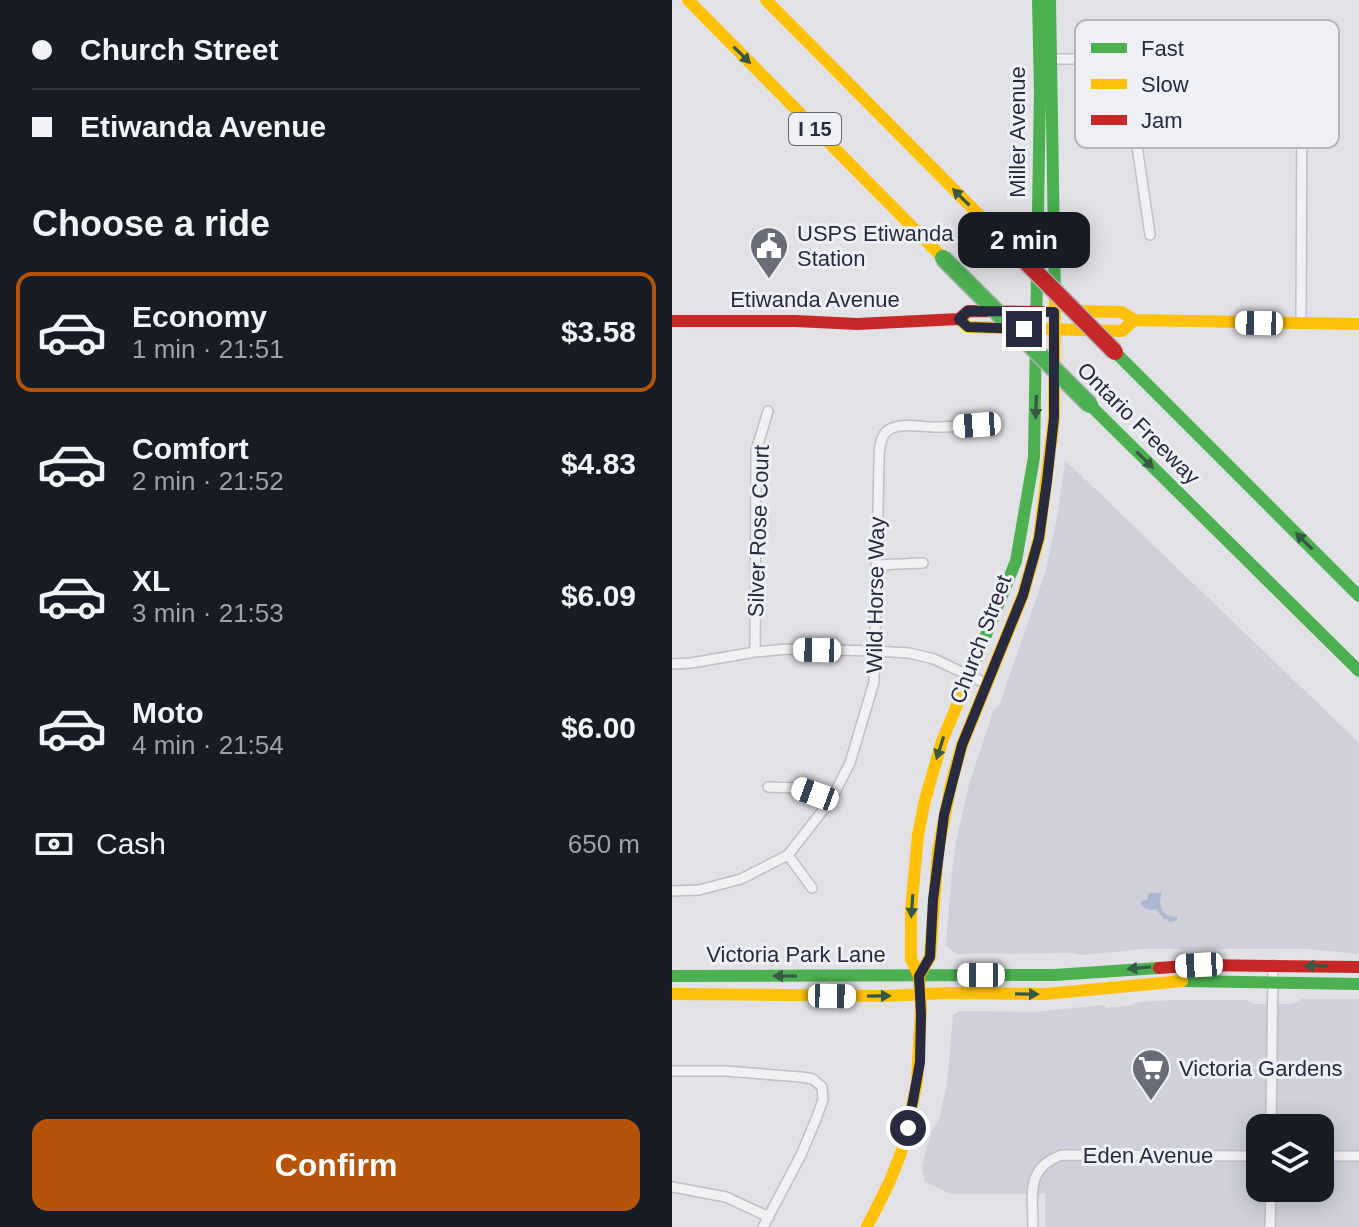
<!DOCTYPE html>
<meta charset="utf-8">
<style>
:root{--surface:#171b24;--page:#242831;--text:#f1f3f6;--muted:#9ea1a6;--line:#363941;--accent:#b45309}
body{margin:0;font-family:Helvetica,sans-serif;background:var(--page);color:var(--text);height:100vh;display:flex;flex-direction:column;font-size:30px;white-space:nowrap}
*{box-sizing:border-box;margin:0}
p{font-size:26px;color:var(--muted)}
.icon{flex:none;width:44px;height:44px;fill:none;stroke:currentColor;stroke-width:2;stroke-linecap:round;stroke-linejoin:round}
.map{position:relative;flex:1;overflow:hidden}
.drawer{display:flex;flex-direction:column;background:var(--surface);width:672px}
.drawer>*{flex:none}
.top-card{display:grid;align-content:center;height:176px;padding:0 32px;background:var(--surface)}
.controls{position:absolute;left:574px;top:1114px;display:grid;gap:16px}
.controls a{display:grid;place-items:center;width:88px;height:88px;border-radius:16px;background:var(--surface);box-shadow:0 4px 20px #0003;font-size:40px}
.end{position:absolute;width:36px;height:36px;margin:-18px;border:10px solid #282b3f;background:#fff;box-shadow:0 0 0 4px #fff}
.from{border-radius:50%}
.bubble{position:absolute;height:56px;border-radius:16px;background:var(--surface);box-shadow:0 4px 20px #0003;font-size:26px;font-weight:700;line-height:56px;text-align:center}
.car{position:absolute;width:24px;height:48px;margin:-24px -12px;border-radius:10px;box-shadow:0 0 6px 2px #0007;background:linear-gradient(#fff 24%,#345 0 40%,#fff 0 76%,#345 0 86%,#fff 0)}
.top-card b{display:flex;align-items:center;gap:28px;height:76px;font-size:30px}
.top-card b+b{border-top:2px solid var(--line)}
.top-card i{width:20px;height:20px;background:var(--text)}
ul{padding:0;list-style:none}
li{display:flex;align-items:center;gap:24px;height:120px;margin:0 16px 12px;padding:0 16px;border:4px solid transparent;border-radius:16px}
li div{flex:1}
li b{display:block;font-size:30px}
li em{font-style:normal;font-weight:700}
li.on{border-color:var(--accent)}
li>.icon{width:72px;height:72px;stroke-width:1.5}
h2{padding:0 32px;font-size:36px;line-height:96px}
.pay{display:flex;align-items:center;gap:20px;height:88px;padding:0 32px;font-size:30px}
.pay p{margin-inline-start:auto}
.action{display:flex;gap:16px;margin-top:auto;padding:16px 32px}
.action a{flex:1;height:92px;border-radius:16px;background:var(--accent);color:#fff;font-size:32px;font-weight:700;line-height:92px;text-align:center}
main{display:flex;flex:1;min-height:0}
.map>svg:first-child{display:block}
.built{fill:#cfd0d9;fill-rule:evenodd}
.water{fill:#afb8d1}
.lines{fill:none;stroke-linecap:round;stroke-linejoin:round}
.street-casing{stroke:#bfbfc4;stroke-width:12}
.street{stroke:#f1f1f3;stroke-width:9}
.fast{stroke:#4caf50;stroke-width:12}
.slow{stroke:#ffc107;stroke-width:12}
.jam{stroke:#c62828;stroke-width:12}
.fast-bridge-casing{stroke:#b3b4bb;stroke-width:19;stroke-linecap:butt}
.jam-bridge-casing{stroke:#b3b4bb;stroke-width:19;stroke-linecap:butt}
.fast-bridge{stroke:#4caf50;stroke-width:16}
.jam-bridge{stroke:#c62828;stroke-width:16}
.oneway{fill:#355945}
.route{stroke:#282b3f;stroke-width:10}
.labels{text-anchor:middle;stroke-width:6;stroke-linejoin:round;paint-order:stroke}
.shield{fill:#eef0f6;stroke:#636676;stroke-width:2}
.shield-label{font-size:20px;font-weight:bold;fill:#282b3f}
.street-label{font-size:22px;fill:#282b3f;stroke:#eef0f6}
.poi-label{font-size:22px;fill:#282b3f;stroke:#eef0f6;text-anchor:start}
.key{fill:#eef0f6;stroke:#b3b5bf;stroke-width:2}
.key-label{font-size:22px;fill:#282b3f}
</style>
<main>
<section class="drawer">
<div class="top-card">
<b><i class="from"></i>Church Street</b>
<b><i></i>Etiwanda Avenue</b>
</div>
<h2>Choose a ride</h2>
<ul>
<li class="on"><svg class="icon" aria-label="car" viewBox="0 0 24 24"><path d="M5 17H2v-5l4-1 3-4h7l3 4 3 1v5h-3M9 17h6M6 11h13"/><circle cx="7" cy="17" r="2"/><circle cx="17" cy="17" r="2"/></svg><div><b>Economy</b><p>1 min · 21:51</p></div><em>$3.58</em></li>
<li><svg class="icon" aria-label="car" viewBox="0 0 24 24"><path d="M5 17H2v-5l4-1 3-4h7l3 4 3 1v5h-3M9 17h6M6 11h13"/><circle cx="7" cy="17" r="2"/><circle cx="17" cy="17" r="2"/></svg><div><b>Comfort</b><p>2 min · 21:52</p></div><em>$4.83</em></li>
<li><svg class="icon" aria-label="car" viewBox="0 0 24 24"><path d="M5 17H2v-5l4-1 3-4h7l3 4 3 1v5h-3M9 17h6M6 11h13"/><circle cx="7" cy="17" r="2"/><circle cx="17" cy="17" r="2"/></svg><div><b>XL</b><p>3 min · 21:53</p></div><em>$6.09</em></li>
<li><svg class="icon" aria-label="car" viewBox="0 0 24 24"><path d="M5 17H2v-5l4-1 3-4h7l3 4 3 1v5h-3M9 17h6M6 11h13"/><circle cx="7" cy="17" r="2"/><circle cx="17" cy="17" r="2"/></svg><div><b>Moto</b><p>4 min · 21:54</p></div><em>$6.00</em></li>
</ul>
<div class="pay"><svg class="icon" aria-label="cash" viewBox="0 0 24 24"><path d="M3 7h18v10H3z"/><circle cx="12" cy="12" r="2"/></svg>Cash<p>650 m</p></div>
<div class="action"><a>Confirm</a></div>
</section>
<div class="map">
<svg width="687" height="1227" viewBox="0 0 687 1227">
<rect width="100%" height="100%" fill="#e1e1e6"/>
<!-- built -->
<path class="built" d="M393 460 687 743V954L636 949H470L412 955 400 953 285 954 274 946 279 881 284 842 297 784 317 724 321 711 327 706 373 573 386 513Z
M630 999H687V1227H373V1194H279L253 1182 250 1166 259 1132 267 1120 275 1084 281 1015 288 1011 362 1012 430 1005 435 1008 461 1005 467 1002 502 1000H574L583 1004H620ZM588 1128H648V1188H588Z"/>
<!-- water -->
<path class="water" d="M477 893H490C485 905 490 917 505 917V920L497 922 496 919H492L484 909 478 910 469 906 468 903 472 900H475Z"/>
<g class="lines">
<!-- street casing -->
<g class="street-casing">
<path id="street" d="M462 58 463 132 478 235
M375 59H608C627 65 629 71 630 90L629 323
M204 565 251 563
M83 652 84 451 96 411
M0 664 19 663 83 652 116 649 203 651 237 653 262 659 315 684
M96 787 126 788 159 800
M116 855 140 888
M0 891 27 890 69 879 116 855 159 800 178 763 202 682 207 462C207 453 207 438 215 431 227 421 252 428 266 427 279 427 292 426 305 425
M0 1071H53L129 1077 141 1079 150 1087 151 1100 144 1119 129 1155 91 1227
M599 1128 601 965
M648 1156H687
M0 1187 54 1197 97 1217
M361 1227C361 1194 353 1168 390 1155L588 1156
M598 1227 599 1188"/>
</g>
<!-- street -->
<use href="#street" class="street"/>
<!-- fast -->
<path class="fast" d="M378 0 383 301
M443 352 687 596
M418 405 687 671
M303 662 344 561 362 457 368 90 366 0
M0 976 382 975 487 968
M510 981 687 984"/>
<!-- slow -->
<path class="slow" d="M16 0 271 258
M94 0 344 252
M400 311 450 312 462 320 687 324
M287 319 296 327 450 331 462 320
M247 976 258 957 266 851 279 784 290 745 351 595 367 538 382 418 383 301
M0 994 212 996 274 993 373 994 510 981
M195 1227 217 1183 229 1153 235 1130 245 1082 249 1009 247 976 239 959V910L246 835 253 800 270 741 303 662"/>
<!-- jam -->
<path class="jam" d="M0 321H124L185 324 287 319 296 311 370 312
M487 968 527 965 687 967"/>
<!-- fast-bridge casing -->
<g class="fast-bridge-casing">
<path id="fast-bridge" d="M271 258 418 405"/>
</g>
<!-- jam-bridge casing -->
<g class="jam-bridge-casing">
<path id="jam-bridge" d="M344 252 443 352"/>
</g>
<!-- fast-bridge -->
<use href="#fast-bridge" class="fast-bridge"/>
<!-- jam-bridge -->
<use href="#jam-bridge" class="jam-bridge"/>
</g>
<!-- one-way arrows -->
<defs><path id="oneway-solid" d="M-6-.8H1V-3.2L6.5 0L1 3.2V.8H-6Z" transform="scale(2)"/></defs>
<g class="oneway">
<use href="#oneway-solid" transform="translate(70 55) rotate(45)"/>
<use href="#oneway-solid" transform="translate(289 197) rotate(-135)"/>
<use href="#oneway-solid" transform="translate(364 407) rotate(92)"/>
<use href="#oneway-solid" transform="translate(473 460) rotate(45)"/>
<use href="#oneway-solid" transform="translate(632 541) rotate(-135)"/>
<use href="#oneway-solid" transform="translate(268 748) rotate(108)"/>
<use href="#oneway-solid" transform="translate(240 906) rotate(94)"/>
<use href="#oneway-solid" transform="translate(644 966) rotate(-179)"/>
<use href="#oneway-solid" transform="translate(467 968) rotate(175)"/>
<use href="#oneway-solid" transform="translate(113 976) rotate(-180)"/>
<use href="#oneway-solid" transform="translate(355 994) rotate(1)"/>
<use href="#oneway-solid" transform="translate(207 996) rotate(-1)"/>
</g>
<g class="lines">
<!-- route -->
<path class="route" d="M236 1128 248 1062 249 1014 247 976 258 957 261 900 272 815 290 745 351 595 367 538 375 481 382 418V312L296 311 287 319 296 327 352 329"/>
</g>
<!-- icons -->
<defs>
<g id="civic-pin" transform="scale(2)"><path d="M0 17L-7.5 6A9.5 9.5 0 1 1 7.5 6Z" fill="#696b79" stroke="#eef0f6"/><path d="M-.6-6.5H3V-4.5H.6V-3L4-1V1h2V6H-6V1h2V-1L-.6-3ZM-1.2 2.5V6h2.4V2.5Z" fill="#fff"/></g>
<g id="supermarket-pin" transform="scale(2)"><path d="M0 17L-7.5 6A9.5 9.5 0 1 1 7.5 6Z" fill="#696b79" stroke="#eef0f6"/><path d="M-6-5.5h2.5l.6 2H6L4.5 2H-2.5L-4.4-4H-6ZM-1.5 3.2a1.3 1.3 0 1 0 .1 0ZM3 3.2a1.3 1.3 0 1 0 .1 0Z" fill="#fff"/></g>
</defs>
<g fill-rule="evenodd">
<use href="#civic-pin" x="97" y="246"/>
<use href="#supermarket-pin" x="479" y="1068"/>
</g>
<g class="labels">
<!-- shield labels -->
<rect class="shield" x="117" y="113" width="52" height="32" rx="6"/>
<g class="shield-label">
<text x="143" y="136">I 15</text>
</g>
<!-- street labels -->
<g class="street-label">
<text transform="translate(345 132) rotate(-90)" y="8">Miller Avenue</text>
<text x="143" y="307">Etiwanda Avenue</text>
<text transform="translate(467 423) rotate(45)" y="8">Ontario Freeway</text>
<text transform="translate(86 531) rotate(-88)" y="8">Silver Rose Court</text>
<text transform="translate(203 595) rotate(-89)" y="8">Wild Horse Way</text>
<text transform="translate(308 639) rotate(-69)" y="8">Church Street</text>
<text x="124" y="962">Victoria Park Lane</text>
<text x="476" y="1163">Eden Avenue</text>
</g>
<!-- poi labels -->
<g class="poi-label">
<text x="125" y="241">USPS Etiwanda<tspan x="125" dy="25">Station</tspan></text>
<text x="507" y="1076">Victoria Gardens</text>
</g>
</g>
<!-- legend -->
<rect x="403" y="20" width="264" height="128" rx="12" class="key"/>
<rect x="419" y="43" width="36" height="10" fill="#4caf50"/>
<rect x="419" y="79" width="36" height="10" fill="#ffc107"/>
<rect x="419" y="115" width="36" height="10" fill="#c62828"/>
<g class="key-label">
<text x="469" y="56">Fast</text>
<text x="469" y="92">Slow</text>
<text x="469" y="128">Jam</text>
</g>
</svg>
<div class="controls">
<a><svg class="icon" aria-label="layers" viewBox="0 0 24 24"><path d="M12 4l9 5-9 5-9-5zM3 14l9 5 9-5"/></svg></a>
</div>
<i class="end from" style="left:236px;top:1128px"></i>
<i class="end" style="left:352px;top:329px"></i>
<div class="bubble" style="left:286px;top:212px;width:132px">2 min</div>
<i class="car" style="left:587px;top:323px;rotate:271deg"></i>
<i class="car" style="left:305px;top:425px;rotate:266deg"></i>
<i class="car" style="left:145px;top:650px;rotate:271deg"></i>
<i class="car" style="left:143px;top:794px;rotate:290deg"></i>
<i class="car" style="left:527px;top:965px;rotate:267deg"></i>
<i class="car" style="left:309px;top:975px;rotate:270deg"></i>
<i class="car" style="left:160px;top:996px;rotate:91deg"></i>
</div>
</main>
